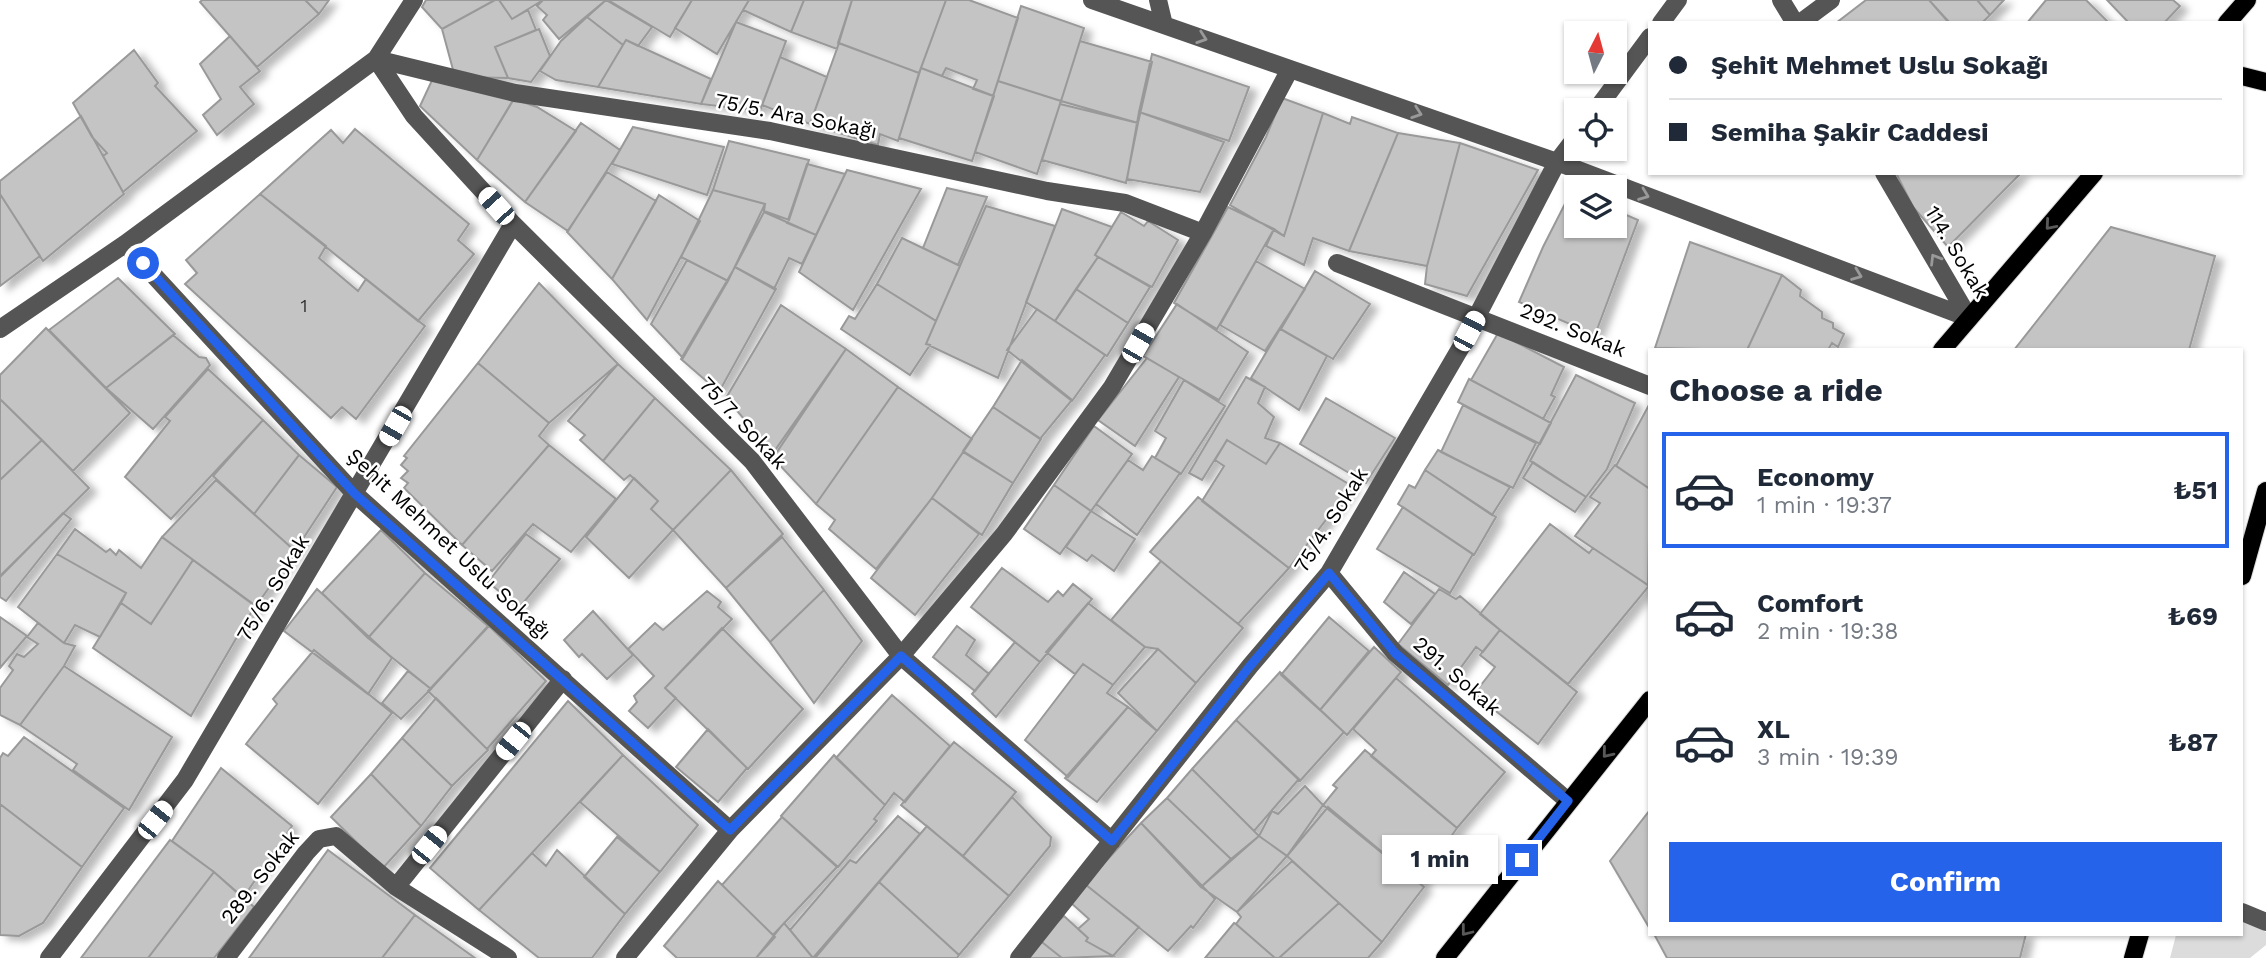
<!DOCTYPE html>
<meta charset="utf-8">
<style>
:root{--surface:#fff;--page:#f2f2f3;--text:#1f2937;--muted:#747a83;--line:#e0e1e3;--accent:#2563eb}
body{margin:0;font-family:"Work Sans",sans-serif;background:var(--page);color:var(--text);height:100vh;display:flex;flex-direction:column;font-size:26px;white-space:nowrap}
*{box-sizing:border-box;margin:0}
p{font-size:23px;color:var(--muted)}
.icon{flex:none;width:38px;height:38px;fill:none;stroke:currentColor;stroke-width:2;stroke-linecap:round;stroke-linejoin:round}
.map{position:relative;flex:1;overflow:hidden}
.sheet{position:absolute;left:1648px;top:348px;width:595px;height:588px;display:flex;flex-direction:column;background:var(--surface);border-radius:0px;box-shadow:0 2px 5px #0004}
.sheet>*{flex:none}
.banner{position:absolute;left:1648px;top:21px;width:595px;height:154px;border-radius:0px;box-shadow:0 2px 5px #0004;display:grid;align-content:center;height:154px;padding:0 21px;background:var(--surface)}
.needle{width:46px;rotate:6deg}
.fabs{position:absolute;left:1564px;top:21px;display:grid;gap:14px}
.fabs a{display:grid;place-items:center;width:63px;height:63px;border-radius:0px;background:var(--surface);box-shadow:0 2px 5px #0004;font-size:35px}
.end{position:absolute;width:32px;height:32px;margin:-16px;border:9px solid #2563eb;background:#fff;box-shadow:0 0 0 4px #fff}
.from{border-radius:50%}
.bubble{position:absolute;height:49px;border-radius:0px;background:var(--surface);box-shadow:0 2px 5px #0004;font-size:23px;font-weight:700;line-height:49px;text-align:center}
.car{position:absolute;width:21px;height:42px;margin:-21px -10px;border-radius:9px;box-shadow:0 0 5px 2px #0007;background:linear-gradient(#fff 24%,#345 0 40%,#fff 0 76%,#345 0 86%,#fff 0)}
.banner b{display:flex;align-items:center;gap:24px;height:66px;font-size:26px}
.banner b+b{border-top:2px solid var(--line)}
.banner i{width:18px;height:18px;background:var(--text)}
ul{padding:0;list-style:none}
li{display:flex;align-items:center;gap:21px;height:116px;margin:0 14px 10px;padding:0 7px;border:4px solid transparent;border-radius:0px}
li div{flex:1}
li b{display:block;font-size:26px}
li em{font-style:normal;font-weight:700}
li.selected{border-color:var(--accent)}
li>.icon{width:63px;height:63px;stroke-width:1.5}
h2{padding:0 21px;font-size:32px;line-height:84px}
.cta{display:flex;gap:14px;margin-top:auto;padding:14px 21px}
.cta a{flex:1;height:80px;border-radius:0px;background:var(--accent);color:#fff;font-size:28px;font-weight:700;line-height:80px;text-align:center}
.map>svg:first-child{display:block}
.grass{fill:#dcdcdc}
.building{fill:#c4c4c4;stroke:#999;stroke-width:2;filter:url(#shadow)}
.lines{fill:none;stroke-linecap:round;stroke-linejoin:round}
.major-casing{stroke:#dbdbdb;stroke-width:20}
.minor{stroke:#555;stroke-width:18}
.major{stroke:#000;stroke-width:18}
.oneway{stroke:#999}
.oneway2{stroke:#595959}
.route{stroke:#2563eb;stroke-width:9}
.labels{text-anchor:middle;stroke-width:5;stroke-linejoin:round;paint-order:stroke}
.number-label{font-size:18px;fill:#313131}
.street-label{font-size:21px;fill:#000;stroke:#fff}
</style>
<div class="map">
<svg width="2266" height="958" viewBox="0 0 2266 958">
<defs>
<filter id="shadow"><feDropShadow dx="8" dy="4.5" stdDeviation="3.5" flood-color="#0004"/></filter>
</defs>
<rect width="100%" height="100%" fill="#fff"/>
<!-- grass -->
<path class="grass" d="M2242 920 2266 932V945L2250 958H2170L2176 935 2242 934Z"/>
<!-- building -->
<path class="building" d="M202 0H305L319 14 257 67 200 2Z
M305 0H329L319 14Z
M426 0H495L442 29 422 7Z
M495 0H499L512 19 528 10 536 30 495 47 508 78 455 77 442 29Z
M499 0H543L512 19Z
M543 0H606L559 39 543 20 547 15 537 6Z
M606 0 652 27 638 46 626 40 623 45 587 17Z
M608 0H692L670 37Z
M692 0H749L717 54 675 28Z
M749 0H804L791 32 743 10Z
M804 0H852L837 49 791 32Z
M852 0H946L919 73 838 43Z
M946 0H969L1018 18 993 96 973 89 977 80 946 68 942 76 921 68Z
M1866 0H1929L1950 23H1836Z
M1929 0H1977L1990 15 1982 23H1949Z
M1977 0H2004L1990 15Z
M2046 0H2086L2109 23H2027Z
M2107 0H2173L2180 6 2164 23H2129Z
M1021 6 1084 28 1061 101 998 81Z
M587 17 623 45 598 87 556 80 540 71 561 41Z
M736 22 786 41 760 111 701 104Z
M539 29 550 56 545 63 531 82 508 78 495 47Z
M230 36 260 71 240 87 254 104 217 135 203 115 221 99 200 64Z
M626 40 711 79 701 104 598 87Z
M1080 41 1152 62 1138 123 1061 101Z
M839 43 919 73 898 141 880 134 878 145 810 124Z
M134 50 158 83 155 86 197 131 123 192 103 156 107 153 92 137 73 103Z
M1152 54 1249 87 1229 141 1139 112Z
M780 57 827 77 810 124 762 105Z
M921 68 994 96 972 161 899 138Z
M434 76 513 100 477 160 420 106Z
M998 81 1061 101 1037 174 975 152Z
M1282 98 1323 113 1284 236 1230 205 1266 137Z
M514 99 537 107 576 131 525 202 477 160Z
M1060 104 1138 123 1126 183 1042 160Z
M1139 112 1224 142 1200 192 1127 179Z
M1323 113 1350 124 1352 117 1398 133 1349 251 1313 238 1304 265 1266 246 1274 229 1284 236Z
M81 116 124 194 43 261 0 194V181Z
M581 123 620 150 568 231 525 202Z
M633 127 724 147 707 195 612 164Z
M355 129 469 224 458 240 474 254 418 321 260 194 331 130 343 143Z
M1398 133 1460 143 1427 266 1349 251Z
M729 141 809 160 789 220 764 211 765 204 713 190Z
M1460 143 1538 170 1467 296 1425 284 1427 266Z
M807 164 845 174 816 235 787 223Z
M847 170 921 189 853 310 799 272Z
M607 172 656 201 612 279 567 232Z
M1896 173H2021L1948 247 1913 207Z
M947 188 987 197 958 265 923 248Z
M713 190 765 204 728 281 681 257Z
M1572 190 1577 192V226H1615V210L1638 220 1595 335 1519 302 1543 247Z
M0 194 40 256 0 286Z
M260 194 326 246 319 258 358 291 366 279 425 326 356 419 342 407 331 418 185 284 197 273 186 260Z
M659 195 700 221 647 320 612 279Z
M986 206 1055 226 998 378 926 344Z
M1228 207 1274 229 1217 329 1174 303Z
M1062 209 1112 227 1095 255 1098 257 1055 321 1026 302Z
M764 212 816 235 802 264 789 258 774 289 735 267Z
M1121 212 1144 226 1148 221 1178 240 1152 287 1095 255Z
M2111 227 2215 256 2189 350H2014Z
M902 238 960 266 936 321 877 284Z
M1690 242 1782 275 1747 350 1655 348Z
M1098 257 1150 287 1128 323 1076 289Z
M687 260 728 281 683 358 651 324Z
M1256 261 1305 289 1265 351 1220 325Z
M735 267 776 289 719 392 681 359Z
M1315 271 1370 304 1333 359 1281 329Z
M1782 275 1801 290 1800 296 1822 312V318L1833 323V328L1844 334 1838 347 1832 343 1828 350H1747Z
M118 278 175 334 106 388 49 330Z
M539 283 618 364 549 423 478 363Z
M877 284 936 321 926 344 930 345 910 375 841 329 849 316 855 319Z
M1076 289 1128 323 1107 356 1055 321Z
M1177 304 1248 352 1219 400 1143 356Z
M781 305 846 349 773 453 726 398Z
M1037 309 1105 355 1072 401 1007 350Z
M46 328 130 413 73 471 0 399V375Z
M1280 329 1327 356 1299 410 1251 378Z
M1498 333 1564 367 1551 395 1555 397 1543 419 1471 380Z
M173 335 199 357 206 358 210 365 153 429 106 388Z
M846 349 898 387 816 504 773 458Z
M1147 358 1179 377 1135 446 1098 420Z
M1022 360 1072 400 1040 439 993 407Z
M478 363 549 423 539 436 549 445 462 545 404 488 408 483 401 478 408 471 401 465 407 458 404 456Z
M618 364 655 398 603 461 580 440 585 435 568 421Z
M208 369 263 420 171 519 125 477 170 421 165 417Z
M1576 375 1635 403 1607 469 1586 497 1530 461Z
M1246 377 1265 387 1258 403 1274 417 1265 438 1280 443 1266 464 1227 440 1202 480 1189 473Z
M1469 379 1551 423 1540 444 1458 402Z
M1184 380 1225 406 1181 474 1155 458 1166 438 1155 431Z
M898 387 972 439 932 498 876 569 829 529 835 520 816 504Z
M655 398 731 470 673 530 651 509 658 501 630 475 624 480 603 461Z
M1326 398 1395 438 1366 483 1300 444Z
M0 399 42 440 0 480Z
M1650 403V489L1616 466Z
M1463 405 1536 443 1513 488 1441 452Z
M993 407 1041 439 1013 483 963 451Z
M263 420 299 455 254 514 213 476Z
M1094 426 1132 454 1091 511 1054 485Z
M42 440 89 488 0 576V480Z
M1227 440 1266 464 1280 443 1352 486 1289 568 1202 501 1224 466 1215 460Z
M549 445 616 499 571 552 533 524 492 571 462 545Z
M1438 450 1510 487 1492 515 1425 470Z
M963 452 1013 483 982 535 932 498Z
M299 455 337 487 295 551 254 514Z
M1152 456 1180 473 1137 535 1096 504 1128 460 1143 470Z
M1533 462 1586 497 1575 512 1523 478Z
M1615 465 1650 489 1648 585 1575 536 1600 503 1590 497Z
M731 470 783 534 726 588 673 530Z
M1425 470 1496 517 1474 555 1398 504 1409 485 1415 488Z
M634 478 658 501 651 509 673 530 629 578 586 537Z
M216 480 295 551 256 606 162 537Z
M1054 485 1091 511 1060 554 1024 529Z
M1198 497 1289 568 1238 624 1150 552Z
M932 498 979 534 915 615 871 578Z
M1403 507 1473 554 1450 593 1377 549Z
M1091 511 1135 539 1114 571 1092 555 1087 561 1066 547Z
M63 513 71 519 6 601 0 597V577Z
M1550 524 1589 553 1593 548 1649 586 1568 684 1480 614Z
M75 529 106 552 110 549 116 555 119 550 141 568 162 537 193 560 151 624 121 603 126 593 57 554Z
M381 530 425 573 368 638 322 593Z
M526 534 560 559 519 608 488 582Z
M782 537 824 590 770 642 726 588Z
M57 554 126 593 100 637 75 625 64 643 18 607Z
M193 560 255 606 191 716 93 648 121 603 151 624Z
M1161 561 1243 628 1196 683 1158 649 1145 647 1111 620Z
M1002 568 1048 602 1058 591 1063 596 1073 584 1092 599 1040 662 971 607Z
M1404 572 1435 594 1411 624 1384 602Z
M425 573 488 626 431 689 368 638Z
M317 589 392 658 368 694 284 631Z
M1439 589 1456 599 1460 596 1500 630 1483 652 1476 647 1448 685 1398 644Z
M824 590 862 641 814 703 770 642Z
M707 591 721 602 718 607 732 619 665 688 676 698 648 728 629 711 637 702 634 696 654 676 628 649 655 623 663 630Z
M1088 603 1145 647 1113 685 1083 664 1075 674 1046 652Z
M593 611 633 655 607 679 582 654 579 657 564 640Z
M0 617 27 636 0 668Z
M1329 617 1369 651 1320 710 1281 675Z
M38 623 64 643 75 646 64 666 20 725 0 715V688L13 670 9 666 17 654 24 657 38 644 27 637Z
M489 626 546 681 487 749 428 691Z
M957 626 975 640 966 655 989 674 975 691 933 657Z
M722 628 803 709 748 769 665 688Z
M1500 630 1577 692 1538 744 1474 694 1495 667 1480 655Z
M1015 642 1040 662 996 717 972 694Z
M1374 647 1401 672 1347 735 1320 710Z
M1158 649 1196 683 1157 731 1118 693Z
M314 650 392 713 318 804 246 744 277 704 273 699Z
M1083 664 1113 685 1107 693 1128 707 1068 777 1025 740Z
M64 666 172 737 129 810 73 770 77 764 20 725Z
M408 671 431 689 401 719 382 703Z
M1280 672 1344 732 1300 781 1236 720Z
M1396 678 1505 772 1457 828 1371 756 1376 750 1353 729Z
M892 695 950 746 905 802 894 793 885 805 836 758Z
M436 698 488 750 452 786 402 738Z
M568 701 623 755 479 910 430 868Z
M1128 707 1157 731 1097 802 1065 778Z
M1236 720 1299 779 1254 831 1192 769Z
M708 729 747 768 718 802 676 767Z
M24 737 124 808 82 867 0 804V758L3 753 8 756Z
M402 738 452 786 421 826 371 774Z
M954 742 1016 792 963 856 901 805Z
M1365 750 1457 828 1419 883 1323 805 1337 788 1333 785Z
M623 755 698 825 660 872 580 802Z
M834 755 885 805 874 819 877 821 838 867 781 816Z
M221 768 292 826 243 898 214 872 172 841Z
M1192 769 1259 836 1231 859 1167 798Z
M371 774 421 826 383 868 331 817Z
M1305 786 1323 805 1287 856 1259 836 1272 811 1278 814Z
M1012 797 1051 837 1050 846 1009 896 963 856Z
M1167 798 1231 859 1201 887 1141 823Z
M0 804 82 867 43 923 19 936 0 935Z
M1328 807 1424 887 1382 942 1287 856Z
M1650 810V929L1610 861Z
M898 816 920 834 813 958 790 930 850 860 856 863Z
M782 817 837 867 773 935 722 885Z
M1141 823 1215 899 1193 928 1191 926 1168 951 1085 884Z
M927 826 1009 896 959 955 879 882Z
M1259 836 1287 856 1237 912 1201 887Z
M617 837 660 872 625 914 584 877Z
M170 840 214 872 148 958H81Z
M328 850 415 915 382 958H249Z
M557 850 625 914 592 958H539L479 910 532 853 546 866Z
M1292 861 1339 903 1279 958H1275L1236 924 1241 917 1237 912Z
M214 872 254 907 214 958H148Z
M718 881 775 937 756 958H677L664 946Z
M879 882 959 955 957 958H815Z
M1086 885 1139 927 1113 956 1086 941 1088 938 1078 929 1089 919 1071 903Z
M1339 903 1382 942 1368 958H1279Z
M415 915 475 958H382Z
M1064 916 1088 938 1086 941 1113 956 1062 958 1038 939Z
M784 923 790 930 813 958H756Z
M1234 923 1236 924 1275 958H1205Z
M1654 934H2026L2020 958H1667Z
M1038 939 1062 958H1023Z"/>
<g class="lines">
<!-- major casing -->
<g class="major-casing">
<path id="major" d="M2227 23 2247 0
M2242 76 2266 82
M1942 350 2094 173
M2242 576 2266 491
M1445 958 1650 700
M2133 958 2140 934"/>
</g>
<!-- minor -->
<path class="minor" d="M1092 0 1557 162 1969 318
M1158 0 1164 25
M1781 0 1795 23
M1661 23 1678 0
M1800 23 1831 0
M376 59 414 116 513 224 752 461 901 656 1112 841
M376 59 515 93 770 131 1047 191 1125 203 1203 233
M1596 110 1650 37
M1884 173 1969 318
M125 244 355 494 730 830
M1337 263 1650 386
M0 329 125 244 376 59 414 0
M1329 573 1395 653 1568 801
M396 887 563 679
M2242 912 2266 922
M49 958 185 780 513 224
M226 958 306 853 319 839 336 836 396 887 508 958
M625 958 730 830 901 656 1004 534 1112 387 1203 233 1290 69
M1019 958 1250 666 1329 573 1461 347 1557 162 1577 136"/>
<!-- major -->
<use href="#major" class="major"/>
</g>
<!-- one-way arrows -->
<defs><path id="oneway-chevron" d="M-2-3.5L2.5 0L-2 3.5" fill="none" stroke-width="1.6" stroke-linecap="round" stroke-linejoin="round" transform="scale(1.75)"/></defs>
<g class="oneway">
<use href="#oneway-chevron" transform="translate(1202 38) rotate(19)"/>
<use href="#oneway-chevron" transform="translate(1417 113) rotate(19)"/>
<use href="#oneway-chevron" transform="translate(1644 195) rotate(21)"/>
<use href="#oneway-chevron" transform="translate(1935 259) rotate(-121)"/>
<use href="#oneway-chevron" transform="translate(1857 275) rotate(21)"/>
</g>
<g class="oneway2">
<use href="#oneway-chevron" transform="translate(2050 225) rotate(131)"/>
<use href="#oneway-chevron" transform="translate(1607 753) rotate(129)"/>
<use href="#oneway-chevron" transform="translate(1466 931) rotate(128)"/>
</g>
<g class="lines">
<!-- route -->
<path class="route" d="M143 263 355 494 730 830 901 656 1112 841 1250 666 1329 573 1395 653 1568 801 1522 860"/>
</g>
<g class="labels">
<!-- number labels -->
<g class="number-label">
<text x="304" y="312">1</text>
</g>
<!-- street labels -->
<g class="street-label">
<text transform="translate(796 116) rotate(11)" y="7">75/5. Ara Sokağı</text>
<text transform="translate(1957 252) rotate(59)" y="7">114. Sokak</text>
<text transform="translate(1573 330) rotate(22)" y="7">292. Sokak</text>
<text transform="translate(743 423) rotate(47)" y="7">75/7. Sokak</text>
<text transform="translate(1331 520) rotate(-58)" y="7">75/4. Sokak</text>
<text transform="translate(449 544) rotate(43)" y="7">Şehit Mehmet Uslu Sokağı</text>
<text transform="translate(273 588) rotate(-59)" y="7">75/6. Sokak</text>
<text transform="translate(1457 676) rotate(41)" y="7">291. Sokak</text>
<text transform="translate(260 877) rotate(-52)" y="7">289. Sokak</text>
</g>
</g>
</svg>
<div class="fabs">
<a><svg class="needle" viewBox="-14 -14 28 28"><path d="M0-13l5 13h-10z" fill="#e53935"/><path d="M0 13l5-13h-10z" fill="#747a83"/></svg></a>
<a><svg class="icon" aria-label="locate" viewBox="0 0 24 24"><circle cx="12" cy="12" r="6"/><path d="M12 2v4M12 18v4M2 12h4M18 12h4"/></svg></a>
<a><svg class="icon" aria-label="layers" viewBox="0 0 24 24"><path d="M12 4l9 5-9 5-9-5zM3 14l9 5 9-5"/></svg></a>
</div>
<i class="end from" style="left:143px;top:263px"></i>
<i class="end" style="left:1522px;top:860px"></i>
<div class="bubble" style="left:1382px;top:835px;width:116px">1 min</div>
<i class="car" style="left:496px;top:206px;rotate:318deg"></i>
<i class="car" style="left:1469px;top:331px;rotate:28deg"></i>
<i class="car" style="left:1138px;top:343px;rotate:30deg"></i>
<i class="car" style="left:395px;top:426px;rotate:210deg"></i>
<i class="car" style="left:513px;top:741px;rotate:219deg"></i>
<i class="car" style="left:155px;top:820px;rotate:38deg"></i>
<i class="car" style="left:429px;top:845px;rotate:39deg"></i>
<div class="banner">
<b><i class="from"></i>Şehit Mehmet Uslu Sokağı</b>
<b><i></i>Semiha Şakir Caddesi</b>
</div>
<section class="sheet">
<h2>Choose a ride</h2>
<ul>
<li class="selected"><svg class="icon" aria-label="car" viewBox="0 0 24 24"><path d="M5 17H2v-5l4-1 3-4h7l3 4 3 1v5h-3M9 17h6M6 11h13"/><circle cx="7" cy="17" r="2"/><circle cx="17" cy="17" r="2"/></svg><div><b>Economy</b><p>1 min · 19:37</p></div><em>₺51</em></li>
<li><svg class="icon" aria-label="car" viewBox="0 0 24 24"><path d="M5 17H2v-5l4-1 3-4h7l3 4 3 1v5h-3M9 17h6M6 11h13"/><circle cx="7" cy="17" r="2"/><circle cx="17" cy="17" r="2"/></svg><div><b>Comfort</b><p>2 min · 19:38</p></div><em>₺69</em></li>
<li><svg class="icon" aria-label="car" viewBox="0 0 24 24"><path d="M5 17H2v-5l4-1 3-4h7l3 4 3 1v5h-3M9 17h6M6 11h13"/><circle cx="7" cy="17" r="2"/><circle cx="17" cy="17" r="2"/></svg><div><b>XL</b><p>3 min · 19:39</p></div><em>₺87</em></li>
</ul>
<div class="cta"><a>Confirm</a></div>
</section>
</div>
